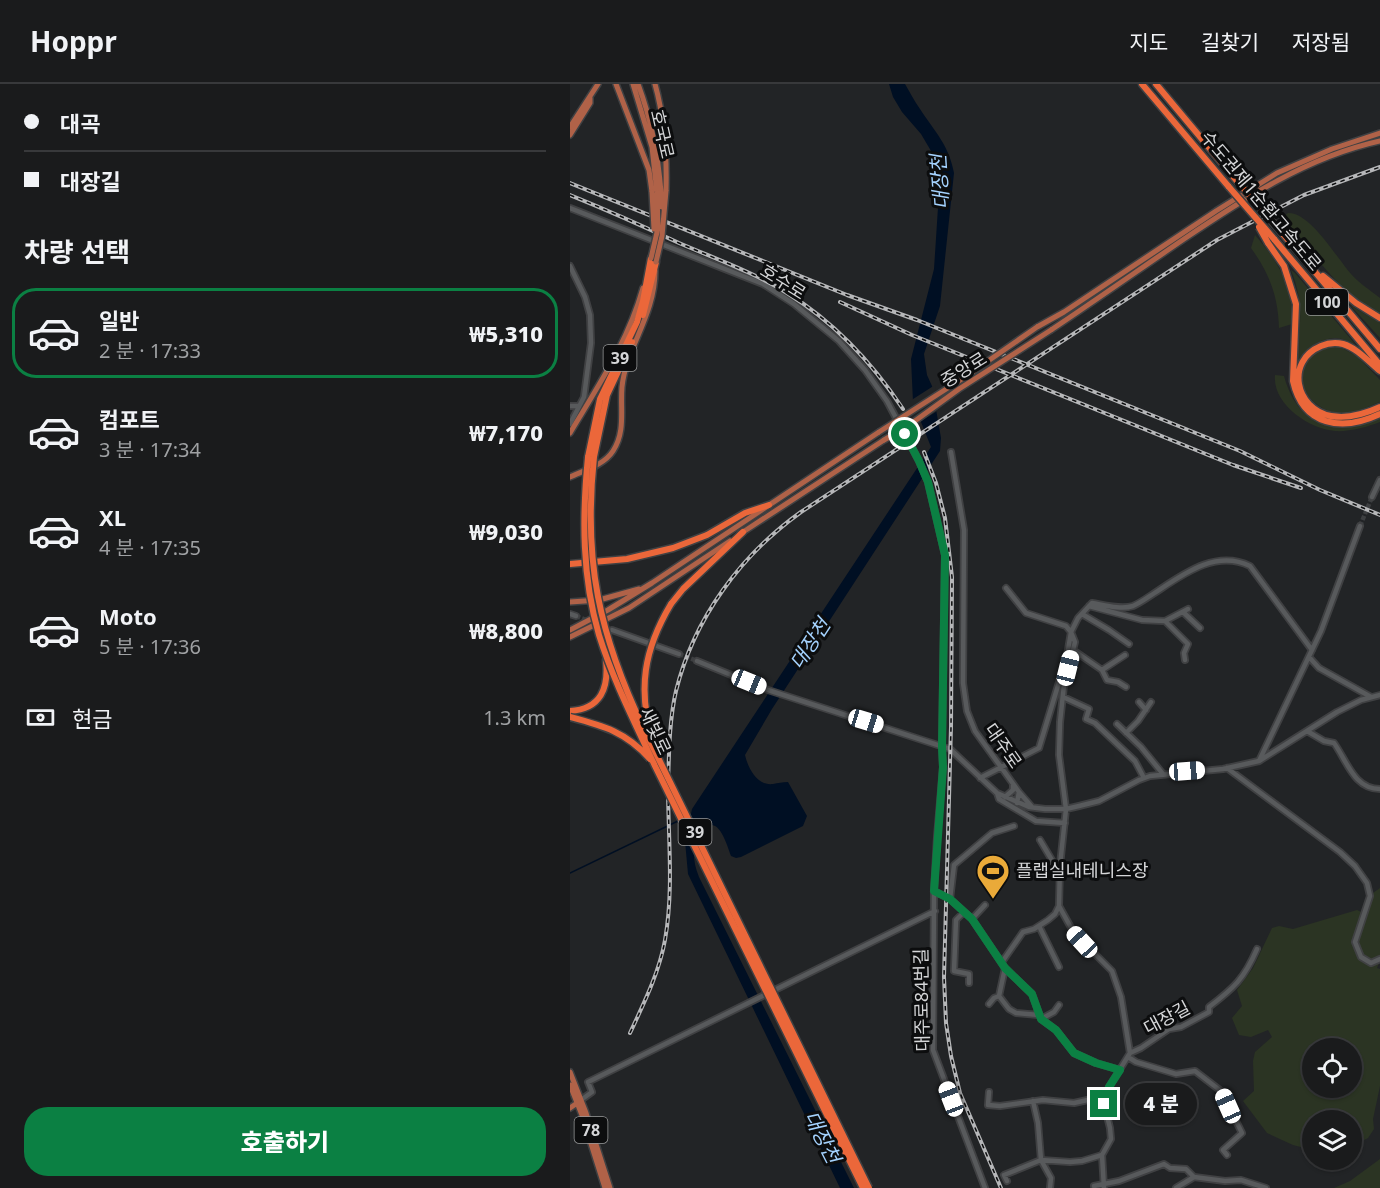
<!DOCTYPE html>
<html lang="ko">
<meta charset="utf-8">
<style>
:root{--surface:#1a1b1c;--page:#272829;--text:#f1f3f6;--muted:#9fa1a3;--line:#38393b;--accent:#0b8043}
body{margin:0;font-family:"Noto Sans","Noto Sans KR",sans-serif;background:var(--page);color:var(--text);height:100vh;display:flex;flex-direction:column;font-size:22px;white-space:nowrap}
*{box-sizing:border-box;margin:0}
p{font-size:20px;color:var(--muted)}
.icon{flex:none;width:33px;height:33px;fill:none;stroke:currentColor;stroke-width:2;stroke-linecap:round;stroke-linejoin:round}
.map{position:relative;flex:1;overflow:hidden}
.details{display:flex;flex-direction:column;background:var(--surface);width:570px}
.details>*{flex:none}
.banner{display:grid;align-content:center;height:132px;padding:0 24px;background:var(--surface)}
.fabs{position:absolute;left:732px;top:954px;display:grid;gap:12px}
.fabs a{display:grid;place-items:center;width:60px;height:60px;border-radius:50%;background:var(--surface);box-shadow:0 2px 4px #0004,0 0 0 2px var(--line);font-size:30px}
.end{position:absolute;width:27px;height:27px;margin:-14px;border:8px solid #0b8043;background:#fff;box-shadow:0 0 0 3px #fff}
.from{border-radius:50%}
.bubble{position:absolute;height:42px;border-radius:21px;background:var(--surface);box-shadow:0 2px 4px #0004,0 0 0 2px var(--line);font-size:20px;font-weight:800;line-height:42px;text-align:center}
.car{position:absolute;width:18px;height:36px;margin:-18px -9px;border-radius:8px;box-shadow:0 0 4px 2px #0007;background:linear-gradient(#fff 24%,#345 0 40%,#fff 0 76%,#345 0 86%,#fff 0)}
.banner b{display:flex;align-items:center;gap:21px;height:57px;font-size:22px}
.banner b+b{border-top:2px solid var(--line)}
.banner i{width:15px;height:15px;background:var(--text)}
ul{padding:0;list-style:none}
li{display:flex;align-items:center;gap:18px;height:90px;margin:0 12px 9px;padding:0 12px;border:3px solid transparent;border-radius:24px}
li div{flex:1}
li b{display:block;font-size:22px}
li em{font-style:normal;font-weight:800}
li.selected{border-color:var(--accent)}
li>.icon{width:54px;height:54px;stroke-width:1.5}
h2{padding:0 24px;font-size:27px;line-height:72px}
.pay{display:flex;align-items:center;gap:15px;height:66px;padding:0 24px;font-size:22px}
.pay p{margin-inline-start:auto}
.action{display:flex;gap:12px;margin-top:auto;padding:12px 24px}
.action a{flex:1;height:69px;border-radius:24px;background:var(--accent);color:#fff;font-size:24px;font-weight:800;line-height:69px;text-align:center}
header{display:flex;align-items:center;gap:36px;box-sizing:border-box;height:84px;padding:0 30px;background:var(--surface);border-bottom:2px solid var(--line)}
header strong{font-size:28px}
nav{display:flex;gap:33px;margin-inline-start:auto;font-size:21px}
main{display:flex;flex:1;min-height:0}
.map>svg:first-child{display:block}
.green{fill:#2b3423;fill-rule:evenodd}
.water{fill:#000f23}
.pier{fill:#222426}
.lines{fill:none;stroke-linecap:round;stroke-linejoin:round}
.stream{stroke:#000f23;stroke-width:1.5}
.minor-tunnel{stroke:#3d3f41;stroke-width:4.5;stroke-dasharray:4.5 2;stroke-linecap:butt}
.minor-casing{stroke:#404143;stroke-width:8}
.major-casing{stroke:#404143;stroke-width:8}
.highway-casing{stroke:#404143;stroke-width:9}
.minor{stroke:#585a5c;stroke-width:4.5}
.major{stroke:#b06248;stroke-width:5}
.highway{stroke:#eb673a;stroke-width:6}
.rail-casing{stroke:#b6b7b9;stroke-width:4}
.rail{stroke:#0c0d0e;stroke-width:1.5;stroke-dasharray:4.5;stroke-linecap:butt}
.major-bridge-casing{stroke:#404143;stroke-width:8;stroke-linecap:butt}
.highway-bridge-casing{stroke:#404143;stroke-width:9;stroke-linecap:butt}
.major-bridge{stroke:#b06248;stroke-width:5}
.highway-bridge{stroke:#eb673a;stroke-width:6}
.route{stroke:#0b8043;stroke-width:8}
.labels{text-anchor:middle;stroke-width:6;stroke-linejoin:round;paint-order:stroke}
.shield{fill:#0c0d0e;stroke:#999a9b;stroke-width:1.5}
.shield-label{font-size:16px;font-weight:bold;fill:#d5d6d8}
.street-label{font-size:18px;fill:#d5d6d8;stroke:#0c0d0e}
.poi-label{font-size:18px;fill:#d5d6d8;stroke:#0c0d0e;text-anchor:start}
.water-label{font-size:20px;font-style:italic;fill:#a4d2fe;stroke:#0c0d0e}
</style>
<header>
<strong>Hoppr</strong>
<nav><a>지도</a><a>길찾기</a><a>저장됨</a></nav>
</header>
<main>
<section class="details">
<div class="banner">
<b><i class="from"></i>대곡</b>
<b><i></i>대장길</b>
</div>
<h2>차량 선택</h2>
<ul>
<li class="selected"><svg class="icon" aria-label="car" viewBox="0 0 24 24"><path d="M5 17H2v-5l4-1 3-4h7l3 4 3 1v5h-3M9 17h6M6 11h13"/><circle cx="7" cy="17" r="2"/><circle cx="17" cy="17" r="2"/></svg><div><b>일반</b><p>2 분 · 17:33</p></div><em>₩5,310</em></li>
<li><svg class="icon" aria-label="car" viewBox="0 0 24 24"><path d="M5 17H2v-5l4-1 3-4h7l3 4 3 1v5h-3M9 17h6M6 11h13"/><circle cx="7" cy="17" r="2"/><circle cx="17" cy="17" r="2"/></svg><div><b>컴포트</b><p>3 분 · 17:34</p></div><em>₩7,170</em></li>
<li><svg class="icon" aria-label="car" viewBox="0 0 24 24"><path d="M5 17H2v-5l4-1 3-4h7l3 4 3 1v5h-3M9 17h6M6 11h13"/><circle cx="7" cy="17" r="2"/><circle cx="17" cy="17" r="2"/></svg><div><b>XL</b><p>4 분 · 17:35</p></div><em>₩9,030</em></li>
<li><svg class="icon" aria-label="car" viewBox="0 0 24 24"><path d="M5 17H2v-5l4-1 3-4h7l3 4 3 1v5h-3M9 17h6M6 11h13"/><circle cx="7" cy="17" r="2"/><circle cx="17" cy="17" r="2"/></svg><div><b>Moto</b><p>5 분 · 17:36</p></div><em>₩8,800</em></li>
</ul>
<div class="pay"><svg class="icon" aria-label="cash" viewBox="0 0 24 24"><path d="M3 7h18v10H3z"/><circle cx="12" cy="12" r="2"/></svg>현금<p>1.3 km</p></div>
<div class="action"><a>호출하기</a></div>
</section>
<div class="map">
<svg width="810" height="1104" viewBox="0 0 810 1104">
<rect width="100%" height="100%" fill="#222426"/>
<!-- green -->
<path class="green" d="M718 129C740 128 767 174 781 190 789 199 800 206 810 214V230C769 210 742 167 713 133Z
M685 151C708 177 724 204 722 240L709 244C708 211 699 189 681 164Z
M721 186 725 189 785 260C779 258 772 254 766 254 748 254 730 268 725 285 729 247 736 224 721 186Z
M780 221 810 239V254Z
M766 261 787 272 810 296V318C797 323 783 331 769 329 736 326 715 286 748 266 753 263 760 262 766 261Z
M705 291 714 292C722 322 743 348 778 341 789 340 800 335 810 332V338C797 343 779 348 765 347 739 345 702 320 705 291Z
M810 804V877L807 884 810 885V1002L803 1035 804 1045 798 1054 782 1062V1036H742V1066L723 1061 697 1049 673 1017 684 1007 683 977 685 968 702 953 698 946 681 953 669 951 662 934 672 922 667 906 683 884 702 844 709 842 723 845 787 826 795 830 803 809ZM742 964H782V1004H742Z
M810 1075V1104H764L780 1097Z"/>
<!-- water -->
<path class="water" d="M319 0H335C340 8 344 17 350 25 365 48 379 61 384 89L370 222 354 270 357 291 362 302 371 354 370 367 202 625 175 671C178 684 187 702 203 700 208 699 212 698 218 698L237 732 233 742 171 773 166 774 161 772C158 764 152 742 142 741 137 740 131 744 127 746 123 764 122 776 129 793L284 1104H270L118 790 115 757 122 725 361 363 343 318 341 275 364 185 369 108 367 82 364 72 351 50 332 28 323 13Z"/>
<!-- pier -->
<path class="pier" d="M365 301 369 326 348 339 340 317Z"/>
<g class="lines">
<!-- stream -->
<path class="stream" d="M0 789 110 736"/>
<!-- minor-tunnel -->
<path class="minor-tunnel" d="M790 442 802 413
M6 532 42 546
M109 570 127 577"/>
<!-- minor casing -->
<g class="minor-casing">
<path id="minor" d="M0 124 193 200 224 220 269 257 295 286 317 317 349 377 358 398 375 471 372 663 373 683 367 753 364 807 363 966 415 1104
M0 182 15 213 20 231 21 259 14 313 0 340
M0 322H9
M381 368 394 446 393 599 397 627 405 647 449 708 447 719
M802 413 810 396
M436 504 456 529 496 542 501 548 505 558 494 601 490 638 489 671 496 725 490 781 489 822 504 849 542 887 551 913 560 969 539 1003 534 1020 540 1044 541 1055 532 1071 534 1104
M519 522 572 536 595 537 618 525
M613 528 630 544
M0 530 6 532
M512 530 539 546 559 560
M595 537 618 560 614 569 615 576
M42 546 109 570
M503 566 532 586 537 596 548 598 556 603
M739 573 749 584 801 613
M127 577 198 606 380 665 427 709 459 723 475 725H496L509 722 529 717 569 696 580 692 653 685 689 677 767 628 791 616 810 611
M532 586 555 571
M493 613 519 625 516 635 525 639 565 677 574 694
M569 618 576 626
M547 640 571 663 593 690
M737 647 754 657 764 659C777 677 784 705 810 705
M556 649 568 637 581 618
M689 677 751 547 790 442
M657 684 770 768 785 782 797 799 800 812 785 858 791 873 801 879 810 875
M410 694 469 664 497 572 501 548 508 534 522 519C534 521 551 526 563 522 570 519 577 514 583 510 612 491 645 465 680 482L742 566
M449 708 462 723
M427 709 429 715 466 737 495 739
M435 713 443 706V701
M470 756 489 788
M364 807 380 815 402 835 435 884 462 910 471 935 486 946 504 969 526 979 550 986
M380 815 384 781 422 749 444 742
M394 828 386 836 384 887 399 890V899
M402 835 415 821
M469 842 489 883
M432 878 453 848 464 845 478 836 485 830 489 822
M435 884 429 912 439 925 446 929 469 931
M419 920 424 914 429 912
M471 935 484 928 489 921
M560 969 571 964 599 945 611 943 639 928V923C664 904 674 895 687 865
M558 973 566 978 606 990 625 987 651 1007 672 1049 653 1066 657 1071
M419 1008 418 1021 430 1022 473 1016 504 1019 522 1015H535
M11 1016 22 1008 18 998 365 827
M463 1017 468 1039 471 1076 481 1094 480 1104
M437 1097 434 1091 471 1076 500 1078 512 1077 532 1071
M524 1102 549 1097 594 1080 600 1084 616 1085 624 1093 655 1097 671 1096 696 1104
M606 1104 624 1093"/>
</g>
<!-- major casing -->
<g class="major-casing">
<path id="major" d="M46 0 79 86 82 108
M63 0 82 63 87 109
M68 0C81 35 88 70 91 108
M85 0C95 36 97 70 96 107
M0 43 28 0
M0 51 20 19V14
M467 243 494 228 646 127 707 89 762 65 810 49
M481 246C526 216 570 185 614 155 675 114 737 73 810 57
M0 349C28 302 58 258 73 204
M0 393C15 386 34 381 43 367 56 347 50 325 52 303 56 263 85 232 85 187
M170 450 314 356
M0 518 29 516 69 505
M0 546 38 526 82 499 309 348
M0 553 59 524 160 457
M0 988 16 1029 40 1104
M0 1001 12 1031 35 1104
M0 1024 10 1017"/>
</g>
<!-- highway casing -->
<g class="highway-casing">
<path id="highway" d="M572 0 659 103
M586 0 667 97
M713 150 810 265
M704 155 810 281
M698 159 714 182 726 220 723 297C733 342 772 348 810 330
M753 192 786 219 810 234
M73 231 86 178
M810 287C799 278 787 264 773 260 765 258 758 259 751 262 715 277 725 325 761 332 778 335 795 330 810 323
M18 373 30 315 67 238 73 217 81 174
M24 373 37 311 62 258
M0 480 57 475 103 464 137 451 175 429 199 421
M101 520 113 505 173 448
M0 627C31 625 39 604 36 576"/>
</g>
<!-- minor -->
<use href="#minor" class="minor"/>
<!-- major -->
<use href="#major" class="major"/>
<!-- highway -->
<use href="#highway" class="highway"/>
<!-- rail casing -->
<g class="rail-casing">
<path id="rail" d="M0 99 277 211 347 236 606 341 670 367 750 406 810 431
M0 111C37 126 73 142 109 159 146 175 183 188 217 209 264 238 303 280 333 325
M270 218 342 251 663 381 731 404
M354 368 366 399 375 434 382 493 381 643 374 893 376 939 381 972 390 1009 431 1104
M60 949C74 919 89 889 95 856 104 805 98 753 98 702 99 671 99 637 106 607 124 534 171 471 231 428L647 156 734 111 810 83"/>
</g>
<!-- rail -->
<use href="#rail" class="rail"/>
<!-- major-bridge casing -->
<g class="major-bridge-casing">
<path id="major-bridge" d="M82 108 84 145
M91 108 92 123
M81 174 88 144 87 109
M86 178 92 152 96 107
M309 348 395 293 467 243
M314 356 338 342 389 305 481 246"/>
</g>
<!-- highway-bridge casing -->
<g class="highway-bridge-casing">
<path id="highway-bridge" d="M667 97 713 150
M659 103 704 155
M689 143 698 159
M18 373C12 433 12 493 29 551 43 596 65 639 85 682L293 1104
M24 373C13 477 29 551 74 645L299 1104
M0 633C34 642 56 648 80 675
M83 657C67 606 74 565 101 520"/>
</g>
<!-- major-bridge -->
<use href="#major-bridge" class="major-bridge"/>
<!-- highway-bridge -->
<use href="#highway-bridge" class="highway-bridge"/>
</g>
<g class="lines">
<!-- route -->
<path class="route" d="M335 350 349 377 358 398 375 471 372 663 373 683 364 807 380 815 402 835 435 884 462 910 471 935 486 946 504 969 526 979 550 986 539 1003 534 1020"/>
</g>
<!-- icons -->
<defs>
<g id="stadium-pin" transform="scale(1.725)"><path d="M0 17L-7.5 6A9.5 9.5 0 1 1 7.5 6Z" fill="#eaaa39" stroke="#0c0d0e"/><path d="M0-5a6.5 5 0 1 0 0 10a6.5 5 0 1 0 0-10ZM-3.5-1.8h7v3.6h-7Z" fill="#111"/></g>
</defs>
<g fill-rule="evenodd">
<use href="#stadium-pin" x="423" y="787"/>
</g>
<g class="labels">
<!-- shield labels -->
<g class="shield">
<rect x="736" y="205" width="42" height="26" rx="4.5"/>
<rect x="33.5" y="261" width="33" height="26" rx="4.5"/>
<rect x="108.5" y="735" width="33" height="26" rx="4.5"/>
<rect x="4.5" y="1033" width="33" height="26" rx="4.5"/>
</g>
<g class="shield-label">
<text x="757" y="224">100</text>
<text x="50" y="280">39</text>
<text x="125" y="754">39</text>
<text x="21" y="1052">78</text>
</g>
<!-- street labels -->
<g class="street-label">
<text transform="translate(92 50) rotate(77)" y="6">호국로</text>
<text transform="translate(691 117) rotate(50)" y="6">수도권제1순환고속도로</text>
<text transform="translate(213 198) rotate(32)" y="6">호수로</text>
<text transform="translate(394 286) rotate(-32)" y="6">중앙로</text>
<text transform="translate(85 647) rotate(65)" y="6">새빛로</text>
<text transform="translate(433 662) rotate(55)" y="6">대주로</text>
<text transform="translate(352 916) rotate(-91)" y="6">대주로84번길</text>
<text transform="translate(597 934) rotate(-28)" y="6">대장길</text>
</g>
<!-- poi labels -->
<g class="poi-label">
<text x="446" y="793">플랩실내테니스장</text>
</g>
<!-- water labels -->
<g class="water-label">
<text transform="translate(370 98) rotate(-94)" y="7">대장천</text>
<text transform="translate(240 560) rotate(-57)" y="7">대장천</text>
<text transform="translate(252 1053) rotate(63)" y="7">대장천</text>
</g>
</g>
</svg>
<div class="fabs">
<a><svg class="icon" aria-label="locate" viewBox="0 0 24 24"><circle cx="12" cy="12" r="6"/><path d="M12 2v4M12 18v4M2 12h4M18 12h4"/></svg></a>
<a><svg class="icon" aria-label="layers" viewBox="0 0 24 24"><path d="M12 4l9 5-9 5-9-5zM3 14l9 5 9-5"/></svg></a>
</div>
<i class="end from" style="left:335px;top:350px"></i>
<i class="end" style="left:534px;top:1020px"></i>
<div class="bubble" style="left:555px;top:999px;width:72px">4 분</div>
<i class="car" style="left:498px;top:584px;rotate:14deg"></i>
<i class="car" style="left:179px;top:598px;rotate:112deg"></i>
<i class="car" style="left:296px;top:637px;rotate:107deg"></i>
<i class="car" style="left:617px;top:687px;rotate:86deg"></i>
<i class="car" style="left:512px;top:858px;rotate:317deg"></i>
<i class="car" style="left:381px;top:1015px;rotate:339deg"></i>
<i class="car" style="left:658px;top:1022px;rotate:336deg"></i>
</div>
</main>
